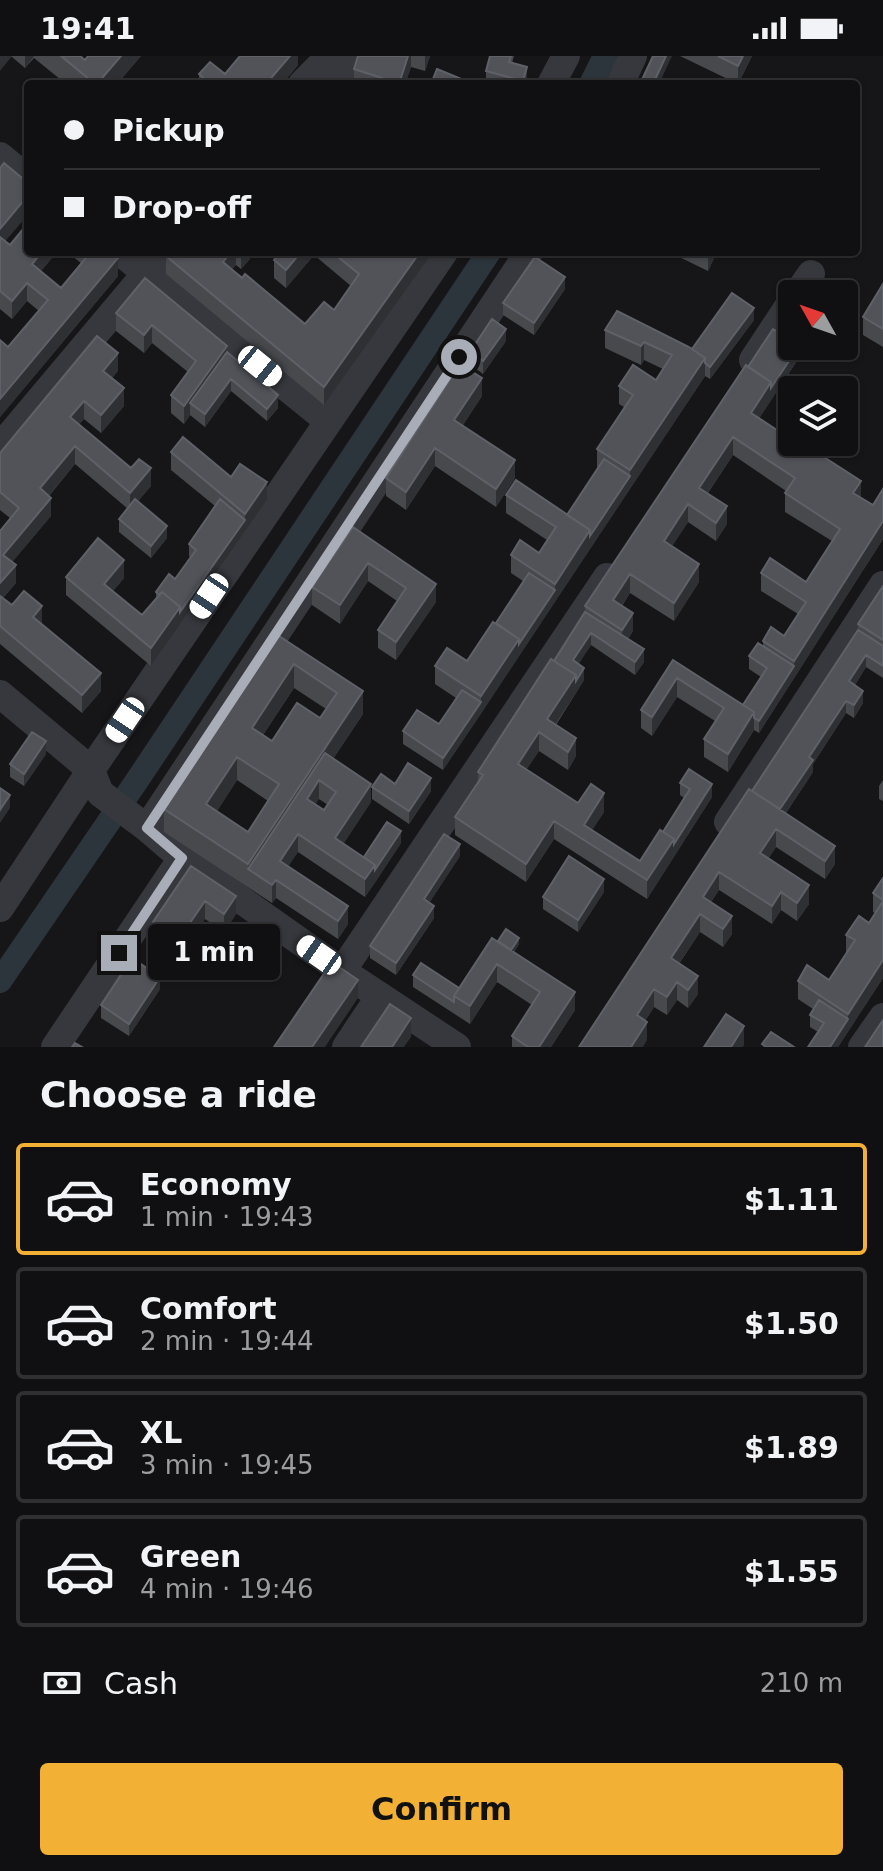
<!DOCTYPE html>
<meta charset="utf-8">
<style>
:root{--surface:#101012;--page:#1e1e20;--text:#f1f3f6;--muted:#9c9d9f;--line:#303032;--accent:#f2b134}
body{margin:0;font-family:"DejaVu Sans",sans-serif;background:var(--page);color:var(--text);height:100vh;display:flex;flex-direction:column;font-size:30px;white-space:nowrap}
*{box-sizing:border-box;margin:0}
p{font-size:26px;color:var(--muted)}
.icon{flex:none;width:44px;height:44px;fill:none;stroke:currentColor;stroke-width:2;stroke-linecap:round;stroke-linejoin:round}
.map{position:relative;height:991px;overflow:hidden}
.sheet{display:flex;flex-direction:column;background:var(--surface);flex:1}
.sheet>*{flex:none}
.top-card{position:absolute;left:24px;top:24px;width:836px;height:176px;border-radius:8px;box-shadow:0 2px 6px #0004,0 0 0 2px var(--line);display:grid;align-content:center;height:176px;padding:0 40px;background:var(--surface)}
.needle{width:52px;rotate:310deg}
.buttons{position:absolute;left:778px;top:224px;display:grid;gap:16px}
.buttons a{display:grid;place-items:center;width:80px;height:80px;border-radius:8px;background:var(--surface);box-shadow:0 2px 6px #0004,0 0 0 2px var(--line);font-size:40px}
.end{position:absolute;width:36px;height:36px;margin:-18px;border:10px solid #a8adb8;background:#111;box-shadow:0 0 0 4px #111}
.from{border-radius:50%}
.bubble{position:absolute;height:56px;border-radius:8px;background:var(--surface);box-shadow:0 2px 6px #0004,0 0 0 2px var(--line);font-size:26px;font-weight:800;line-height:56px;text-align:center}
.car{position:absolute;width:24px;height:48px;margin:-24px -12px;border-radius:10px;box-shadow:0 0 6px 2px #0007;background:linear-gradient(#fff 24%,#345 0 40%,#fff 0 76%,#345 0 86%,#fff 0)}
.top-card b{display:flex;align-items:center;gap:28px;height:76px;font-size:30px}
.top-card b+b{border-top:2px solid var(--line)}
.top-card i{width:20px;height:20px;background:var(--text)}
ul{padding:0;list-style:none}
li{display:flex;align-items:center;gap:24px;height:112px;margin:0 16px 12px;padding:0 24px;border:4px solid var(--line);border-radius:8px}
li div{flex:1}
li b{display:block;font-size:30px}
li em{font-style:normal;font-weight:800}
li.on{border-color:var(--accent)}
li>.icon{width:72px;height:72px;stroke-width:1.5}
h2{padding:0 40px;font-size:36px;line-height:96px}
.pay{display:flex;align-items:center;gap:20px;height:88px;padding:0 40px;font-size:30px}
.pay p{margin-inline-start:auto}
.button{display:flex;gap:16px;margin-top:auto;padding:16px 40px}
.button a{flex:1;height:92px;border-radius:8px;background:var(--accent);color:#111;font-size:32px;font-weight:800;line-height:92px;text-align:center}
.status{display:flex;justify-content:space-between;align-items:center;height:56px;padding:0 40px;background:var(--surface);direction:ltr}
.status svg{height:22px;fill:currentColor}
.map>svg:first-child{display:block}
.lines{fill:none;stroke-linecap:round;stroke-linejoin:round}
.canal{stroke:#2c353c;stroke-width:24}
.minor{stroke:#37383d;stroke-width:28}
.wall{fill:#47494d;fill-rule:evenodd}
.shaded-wall{fill:#2f3033}
.building{fill:#525359;stroke:#5f6168;stroke-width:2;fill-rule:evenodd}
.route{stroke:#a8adb8;stroke-width:10}
</style>
<div class="status"><b>19:41</b><svg viewBox="0 0 49 12"><path d="M0 12V9h3v3zM5 12V6h3v6zM10 12V3h3v9zM15 12V0h3v12zM26 1h20v11H26zM47 4h2v5h-2z"/></svg></div>
<div class="map">
<svg width="883" height="991" viewBox="0 0 883 991">
<rect width="100%" height="100%" fill="#161618"/>
<g class="lines">
<!-- canal -->
<path class="canal" d="M591 28 605 0
M0 925 138 723 489 196"/>
<!-- minor -->
<path class="minor" d="M302 28 320 10 347 11 355 0
M551 28 566 0
M620 28 633 0
M0 100 28 123
M120 196 328 365
M797 238 811 218
M753 304 792 245
M0 391 164 196
M0 638 91 714 100 737 147 772 182 802 342 915 457 991
M728 766 883 529
M147 772 529 196
M0 852 91 714 444 196
M342 915 607 521
M55 991 182 802
M346 991 380 940
M862 991 883 961"/>
</g>
<!-- wall -->
<path class="wall" d="M0 0H80L85 4 88 0H141L117 28H66L34 2 25 12 12 1Z
M298 0V9L282 28H199V18H225Z
M358 0H430L425 15 411 11 405 28H354V13Z
M490 0H514L512 7 527 23 525 28H486V15Z
M680 0H752L738 28Z
M0 112 28 127V166L24 163 5 185 10 189 28 196H57L41 215 61 232 81 207 67 196H110L118 220 0 361V284L8 291 39 255 27 245 12 263 0 253Z
M169 196H250V203L241 213 236 209 232 213 305 268 334 254 351 230 314 199 286 232 274 222V204L281 196H433L324 349 166 218V200Z
M561 196H574L570 202Z
M669 196H717L708 215Z
M145 222 227 296 278 352 267 365 231 335 205 371 190 359 184 368 171 357V339L188 316 152 287 144 297 116 275V257Z
M883 228V291L863 279V261Z
M565 233 534 279 503 259V247Z
M754 264 710 323 705 320 443 714 403 688V675L439 668 456 642 435 628V610L467 605 496 567 523 525 511 517V499L539 497 547 484 506 457V439L567 459 598 412 597 411V393L624 351 619 348V330L656 324 663 313 644 304 641 309 605 292V274L692 293Z
M506 285 483 318 470 308V296Z
M799 302 759 362 792 386H830L821 399 861 442 883 483 759 677 754 674 728 716 704 701V683L715 665 677 641 652 680 641 672V654L673 604 743 649 761 621 749 613V600L763 591V585L784 580 798 558 761 535V517L806 526 832 485 785 456V437L786 435 733 399 708 437 727 468 716 485 688 466 672 490 699 526 674 565 630 537 622 550 633 575 628 583 644 606 635 619 591 589 578 608 584 624 556 669 576 700 568 714 539 695 526 714 578 747 604 756 592 774 640 805 663 776 684 742 680 739V727L712 741 647 843 554 783 526 826 455 779V761L478 727V716L554 605 585 556V550L748 311Z
M118 315 112 322 124 350 101 377 84 363 79 368 151 430 138 445 167 482 151 502 119 476V463L128 453 75 408 49 440 51 460 12 506 16 527 3 542 12 549 42 568 101 635 82 657 0 588V475L10 462 0 454V397Z
M482 340 463 369 515 422 496 451 435 410 406 454 386 440V422Z
M171 396 231 421 267 444 151 610 66 539V521L124 522 113 535 142 559 156 543V536L175 523 190 501 189 500V488L215 450 171 414Z
M353 471 436 546 396 604 378 592V574L397 545 368 525 340 568 312 549V531Z
M883 530V622L866 611 855 629 863 647 854 662 846 657 813 708V716L786 757 835 808 825 823 776 791 768 803 809 848 797 865 781 854 772 868 719 834 711 846 732 878 723 891 700 876 679 908 698 938 688 952 677 944 667 959 654 951 645 965 647 984 579 991 752 735 858 574V568Z
M279 580 363 658 333 703 371 746 343 788 364 801 401 787 365 841 298 796 288 810 348 868 338 883 276 842 272 847 164 776V753ZM294 632 326 653 320 662 272 685 263 679ZM237 724 268 745 248 776 217 755ZM319 743 328 749 324 754 315 748Z
M46 698 24 730 10 721V708Z
M883 724V745L879 743V730Z
M395 728 431 735 409 768 372 743V731Z
M460 800 429 847 434 862 396 919 370 902V890Z
M191 810 236 858 224 876 205 863 179 901 153 884V866Z
M883 822V922L838 991H808L818 976 810 971V959L813 953 798 943V925L829 924 846 897V879L869 867 875 857 873 856V837Z
M604 836 578 876 543 853V841Z
M498 885 519 888 514 896 575 954 551 991H512V980L532 949 497 926 470 968 413 931V919L459 932Z
M160 933 129 980 101 962V949Z"/>
<!-- shaded-wall -->
<path class="shaded-wall" d="M0 0H12L0 15Z
M25 0H34L25 12Z
M121 0H141L117 28H97Z
M290 0H298V9L282 28H266Z
M408 0H411V11L405 28H399Z
M425 0H430L425 15Z
M666 0H672L659 28H653Z
M743 0H752L738 28V10Z
M527 11V23L525 28H523Z
M24 144V163L0 191V173Z
M42 196H57L32 226V208Z
M231 196H236V209L223 224V206Z
M241 196H250V203L241 213Z
M301 196H314V199L286 232V214Z
M420 196H433L324 349V331Z
M708 196H717L708 215Z
M118 202V220L0 361V343Z
M565 221V233L534 279V267Z
M27 227V245L12 263V245Z
M754 252V264L710 323V311Z
M152 269V287L144 297V279Z
M506 273V285L483 318V305Z
M644 286V304L641 309V290Z
M227 290V309L190 347V359L184 368V350Z
M799 290V302L751 375V357L771 326Z
M118 297V315L103 333V315Z
M705 302V320L555 546V528L590 474 630 420V414Z
M482 322V340L454 382V364Z
M231 323V335L205 371V358Z
M124 332V350L101 377V359Z
M278 339V352L267 365V353Z
M84 345V363L70 379V361Z
M733 381V399L699 450V432Z
M818 386H830L813 412V394Z
M75 390V408L40 450V432Z
M435 392V410L406 454V436Z
M515 404V422L496 451V433Z
M151 412V430L130 455V437Z
M861 425V443L853 437Z
M267 426V444L151 610V592L245 464V458Z
M51 442V460L3 517V499Z
M688 448V466L664 503V485Z
M727 450V468L716 485V467Z
M883 465V483L759 677V665L794 610V605Z
M167 470V482L151 502V490Z
M124 504V522L104 546V528Z
M368 507V525L340 568V549Z
M699 508V526L674 565V547Z
M16 509V527L0 545V527Z
M630 518V537L613 562V544Z
M436 528V546L396 604V586Z
M555 534V546L481 658V640L519 583Z
M42 550V568L33 561Z
M633 557V575L622 592V574Z
M591 577V589L573 617V604Z
M644 593V606L635 619V606Z
M866 599V611L849 638V625Z
M294 608V632L252 695V672Z
M584 612V624L547 681V663L576 619Z
M101 617V635L82 657V639Z
M677 622V641L652 680V661Z
M363 635V658L256 819 248 813V808Z
M863 635V647L854 662V649Z
M846 645V657L813 708V716L777 770V757L809 701Z
M481 646V658L443 714V702Z
M754 656V674L728 716V698Z
M539 676V695L518 726V708Z
M576 682V700L568 714V696Z
M46 685V698L24 730V718Z
M237 701V724L206 771V748Z
M431 722V735L409 768V755Z
M319 724V743L307 761V743Z
M371 728V746L335 801V782Z
M712 728V741L647 843V824L674 783Z
M604 737V756L585 785 584 769Z
M10 739V752L0 767V754Z
M554 765V783L526 826V808Z
M776 773V791L760 815V797Z
M401 775V787L375 827V814Z
M298 778V796L280 823V805Z
M460 788V800L424 855V843Z
M835 790V808L825 823V805Z
M375 809V827L365 841V823Z
M719 816V834L703 859V841Z
M604 823V836L578 876V864Z
M276 824V842L272 847V829Z
M809 829V848L797 865V847Z
M781 836V854L772 868V850Z
M236 840V858L224 876V858Z
M205 845V863L179 901V883Z
M348 850V868L338 883V865Z
M434 850V862L396 919V907Z
M700 858V876L671 920V902Z
M732 860V878L723 891V873Z
M519 882V888L505 908V902Z
M883 904V922L838 991H830L848 964V958Z
M497 908V926L470 968V950Z
M698 920V938L688 952V934Z
M160 921V933L129 980V968Z
M358 924V942L325 991H312Z
M677 926V944L667 959V941Z
M654 933V951L637 977V959Z
M575 936V954L551 991H539Z
M411 962V981L404 991H392Z
M647 966V984L643 991H631Z
M744 970V989L743 991H731Z"/>
<!-- building -->
<path class="building" d="M61 0H80L85 4 88 0H121L97 28H95Z
M240 0H290L266 28H210L199 18 210 6 225 18Z
M358 0H408L399 28H380L382 22 354 13Z
M490 0H511L509 6 527 11 523 25 486 15Z
M653 0H666L653 28H640Z
M718 0H743L738 10Z
M437 13 464 24 463 28H431Z
M4 107 28 127V148L24 144 0 173V112Z
M28 167V196H42L32 208 61 232 90 197 89 196H110L118 202 0 343V284L8 291 48 244 27 227 12 245 0 235V181L10 189Z
M169 196H231L223 206 242 222 245 218 305 268 324 246 334 254 359 218 332 196H420L324 331 166 200Z
M281 196H301L286 214 274 204Z
M535 201 565 221 534 267 503 247Z
M145 222 227 290 184 350 171 339 196 305 152 269 144 279 116 257Z
M883 228V273L863 261Z
M732 237 754 252 710 311 705 307V302L692 293Z
M617 255 689 291 705 302 630 414 597 393 633 339 619 330 633 309 656 324 672 299 644 286 641 290 605 274Z
M492 263 506 273 483 305 470 296Z
M773 273 792 285V290H799L771 332V326L748 311Z
M97 280 118 297 103 315 124 332 101 359 84 345 70 361 131 412 139 403 151 412 130 437 75 390 40 432 51 442 3 499 16 509 0 527V475L19 452 0 436V397Z
M227 296 278 339 267 353 231 323 205 358 190 347Z
M460 308 482 322 454 364 515 404 496 433 435 392 406 436 386 422Z
M746 309 771 326 751 357 792 384V386H818L813 394 861 425 853 437 873 449 883 433V465L794 605 763 585 771 571 784 580 806 546 761 517 770 502 806 526 840 473 785 437 795 422 733 381 699 432 727 450 716 467 688 448 664 485 699 508 674 547 630 518 613 544 633 557 622 574 585 550Z
M183 381 231 421 240 408 267 426 245 458 171 396Z
M604 403 630 420 590 480V474L567 459Z
M516 424 590 474 555 528 511 499 520 484 539 497 556 471 506 439Z
M135 443 167 470 151 490 119 463Z
M220 443 245 464 180 556V551L162 536 159 539 156 536 169 518 175 523 196 494 189 488Z
M353 471 436 528 396 586 378 574 406 532 368 507 340 549 312 531Z
M98 482 124 504 104 528 142 559 162 536 180 551 151 592 66 521Z
M529 517 555 534 519 588V583L496 567Z
M883 530V584L858 568Z
M24 535 42 550 33 561 101 617 82 639 0 570V540L12 549Z
M585 556 644 593 635 606 591 577 573 604 584 612 576 625V619L554 605Z
M493 566 519 583 481 640 435 610 447 592 467 605Z
M858 574 883 590V610L866 599 849 625 863 635 854 649 846 645 809 701 813 704 780 753 752 735Z
M279 580 363 635 248 808 164 753ZM294 608 337 637 320 662 297 647 272 685 252 672ZM237 701 279 728 248 776 206 748Z
M758 587 794 610 759 665 754 662V656L743 649 767 612 749 600Z
M551 603 576 619 547 663 576 682 568 696 539 676 518 708 578 747 591 728 604 737 584 769 640 805 660 774 674 783 647 824 554 765 526 808 455 761 483 719 478 716Z
M673 604 754 656 728 698 704 683 724 652 677 622 652 661 641 654Z
M462 634 481 646 443 702 403 675 417 654 439 668Z
M32 676 46 685 24 718 10 708Z
M325 697 371 728 335 782 375 809 365 823 298 778 280 805 348 850 338 865 276 824 272 829 248 813ZM319 724 336 736 324 754 307 743Z
M408 707 431 722 409 755 372 731 381 718 395 728Z
M689 713 712 728 674 788V783L663 776 690 733 680 727Z
M0 732 10 739 0 754Z
M749 733 835 790 825 805 776 773 760 797 809 829 797 847 781 836 772 850 719 816 703 841 732 860 723 873 700 858 671 902 698 920 688 934 677 926 667 941 654 933 637 959 647 966 631 991H579Z
M387 766 401 775 375 814V809L364 801Z
M444 778 460 788 424 843 434 850 396 907 370 890Z
M569 800 604 823 578 864 543 841Z
M191 810 236 840 224 858 205 845 179 883 153 866Z
M883 822V844L873 837Z
M883 845V904L848 958 798 925 807 909 829 924 855 884 846 879 859 860 869 867Z
M506 873 519 882 511 894 498 885Z
M492 882 575 936 539 991H528L512 980 540 936 497 908 470 950 454 940Z
M132 902 160 921 129 968 101 949Z
M332 906 358 924 312 991H274Z
M421 907 459 932 454 940V946L413 919Z
M819 944 848 963 830 991H808L824 967 810 959Z
M390 948 411 962 392 991H361Z
M726 958 744 970 731 991H704Z
M883 964V991H865Z
M771 976 794 991H766L762 988Z
M75 987 82 991H72Z"/>
<g class="lines">
<!-- route -->
<path class="route" d="M119 897 182 802 147 772 459 301"/>
</g>
</svg>
<div class="buttons">
<a><svg class="needle" viewBox="-14 -14 28 28"><path d="M0-13l5 13h-10z" fill="#e53935"/><path d="M0 13l5-13h-10z" fill="#9c9d9f"/></svg></a>
<a><svg class="icon" aria-label="layers" viewBox="0 0 24 24"><path d="M12 4l9 5-9 5-9-5zM3 14l9 5 9-5"/></svg></a>
</div>
<i class="end from" style="left:459px;top:301px"></i>
<i class="end" style="left:119px;top:897px"></i>
<div class="bubble" style="left:148px;top:868px;width:132px">1 min</div>
<i class="car" style="left:260px;top:310px;rotate:129deg"></i>
<i class="car" style="left:209px;top:540px;rotate:214deg"></i>
<i class="car" style="left:125px;top:664px;rotate:214deg"></i>
<i class="car" style="left:319px;top:899px;rotate:305deg"></i>
<div class="top-card">
<b><i class="from"></i>Pickup</b>
<b><i></i>Drop-off</b>
</div>
</div>
<section class="sheet">
<h2>Choose a ride</h2>
<ul>
<li class="on"><svg class="icon" aria-label="car" viewBox="0 0 24 24"><path d="M5 17H2v-5l4-1 3-4h7l3 4 3 1v5h-3M9 17h6M6 11h13"/><circle cx="7" cy="17" r="2"/><circle cx="17" cy="17" r="2"/></svg><div><b>Economy</b><p>1 min · 19:43</p></div><em>$1.11</em></li>
<li><svg class="icon" aria-label="car" viewBox="0 0 24 24"><path d="M5 17H2v-5l4-1 3-4h7l3 4 3 1v5h-3M9 17h6M6 11h13"/><circle cx="7" cy="17" r="2"/><circle cx="17" cy="17" r="2"/></svg><div><b>Comfort</b><p>2 min · 19:44</p></div><em>$1.50</em></li>
<li><svg class="icon" aria-label="car" viewBox="0 0 24 24"><path d="M5 17H2v-5l4-1 3-4h7l3 4 3 1v5h-3M9 17h6M6 11h13"/><circle cx="7" cy="17" r="2"/><circle cx="17" cy="17" r="2"/></svg><div><b>XL</b><p>3 min · 19:45</p></div><em>$1.89</em></li>
<li><svg class="icon" aria-label="car" viewBox="0 0 24 24"><path d="M5 17H2v-5l4-1 3-4h7l3 4 3 1v5h-3M9 17h6M6 11h13"/><circle cx="7" cy="17" r="2"/><circle cx="17" cy="17" r="2"/></svg><div><b>Green</b><p>4 min · 19:46</p></div><em>$1.55</em></li>
</ul>
<div class="pay"><svg class="icon" aria-label="cash" viewBox="0 0 24 24"><path d="M3 7h18v10H3z"/><circle cx="12" cy="12" r="2"/></svg>Cash<p>210 m</p></div>
<div class="button"><a>Confirm</a></div>
</section>
